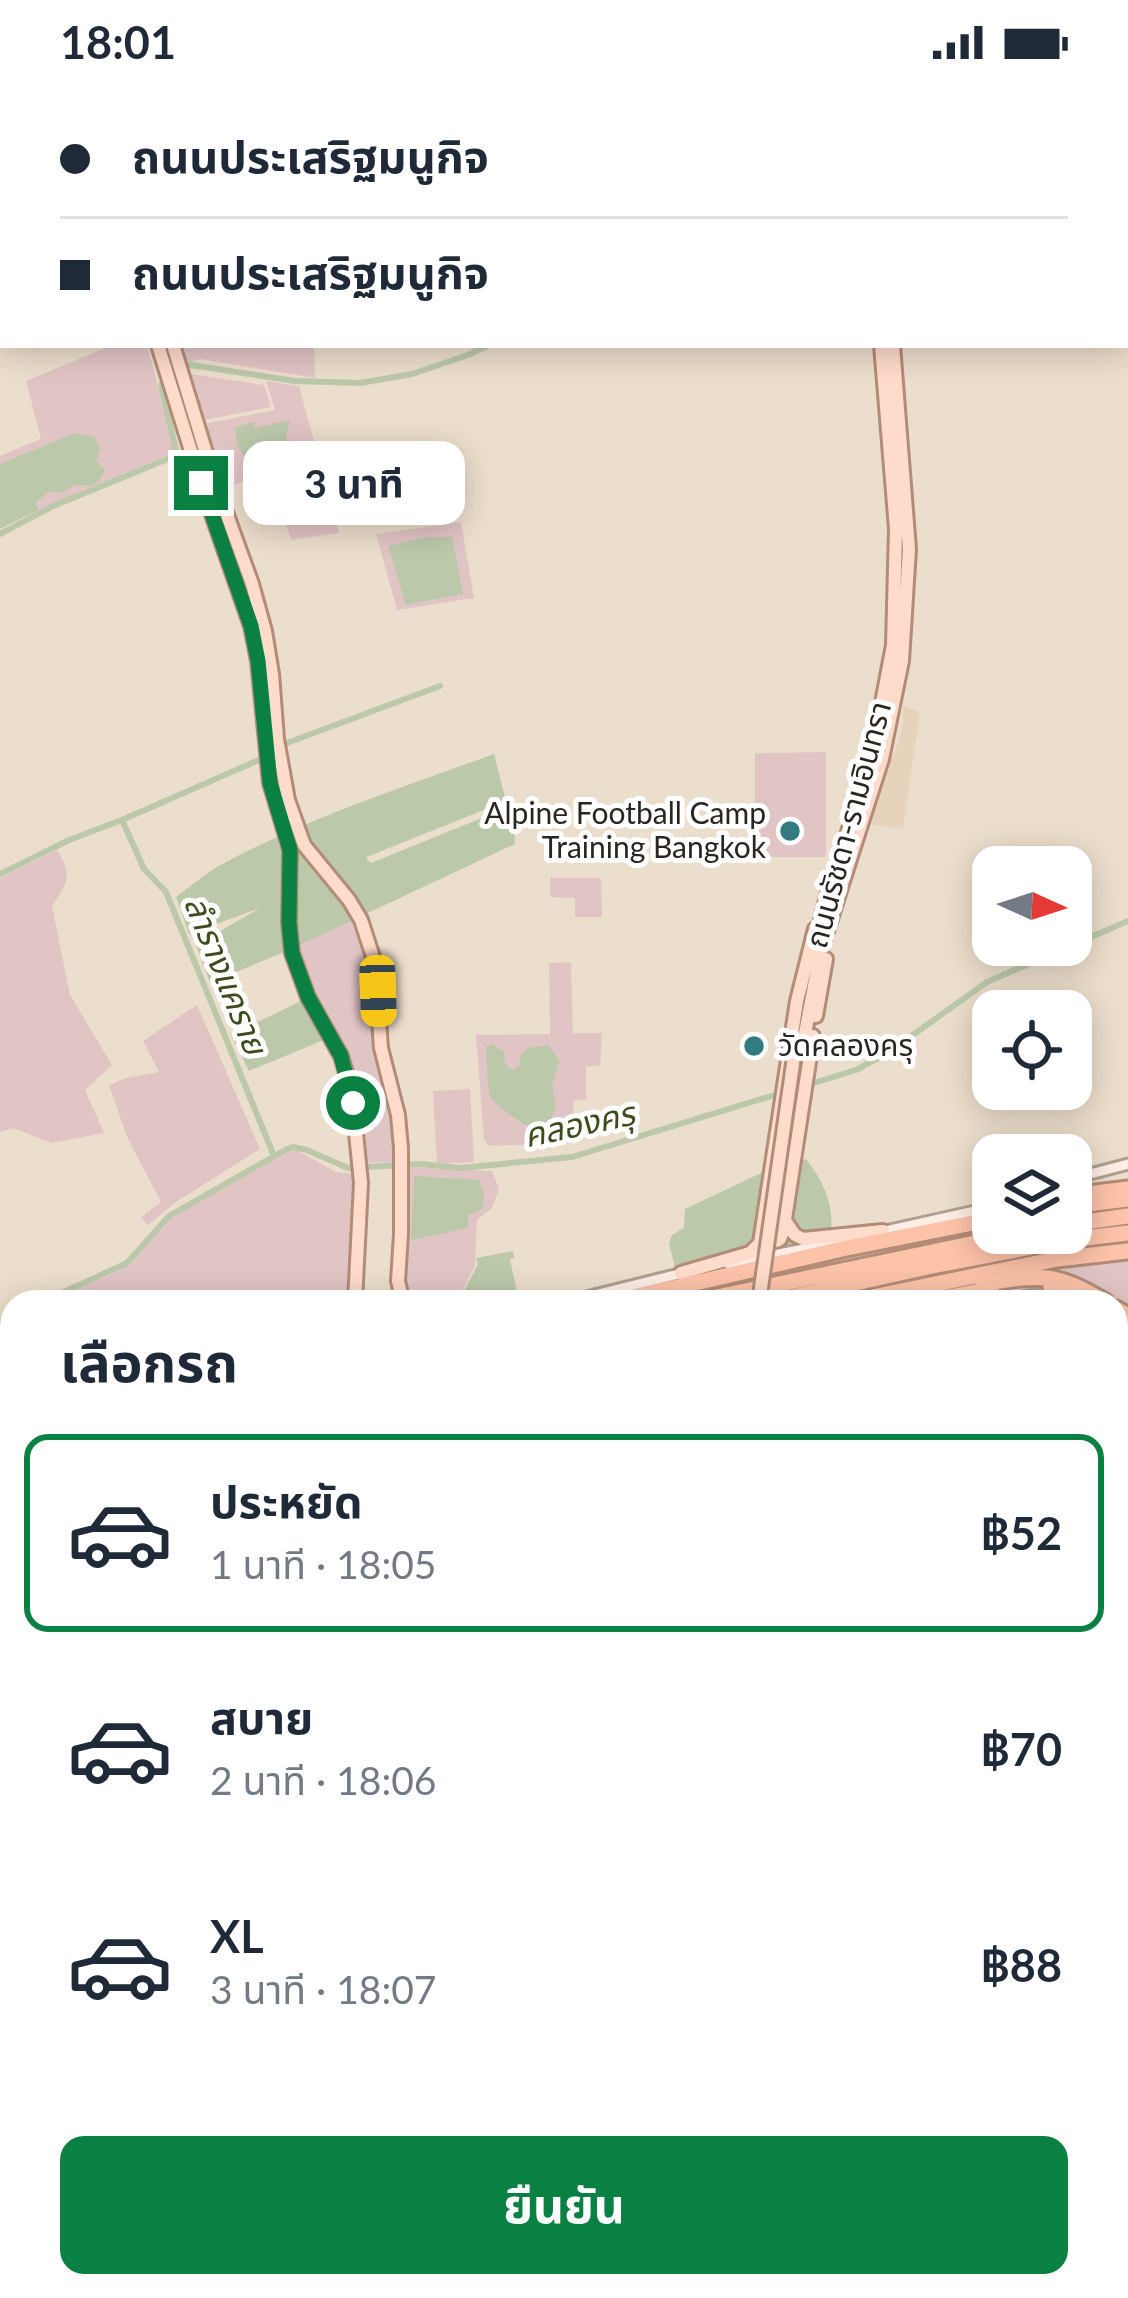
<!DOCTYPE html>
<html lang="th">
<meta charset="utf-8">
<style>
:root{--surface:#fff;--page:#f6f6f7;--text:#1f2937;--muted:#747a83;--line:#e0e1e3;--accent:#0b8043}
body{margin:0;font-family:Lato,"Noto Sans Thai",sans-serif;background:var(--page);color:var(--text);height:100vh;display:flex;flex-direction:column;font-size:45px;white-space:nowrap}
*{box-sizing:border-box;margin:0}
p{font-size:39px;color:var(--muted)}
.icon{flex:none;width:66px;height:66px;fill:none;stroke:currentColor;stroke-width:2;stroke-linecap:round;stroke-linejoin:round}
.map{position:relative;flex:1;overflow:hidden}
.panel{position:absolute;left:0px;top:1206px;width:1128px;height:1008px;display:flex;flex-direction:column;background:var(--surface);border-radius:36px 36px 0 0;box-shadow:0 6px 30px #0003}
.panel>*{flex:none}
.banner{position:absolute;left:0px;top:0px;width:1128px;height:264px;box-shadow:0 6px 30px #0003;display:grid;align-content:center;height:264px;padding:0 60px;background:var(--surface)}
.needle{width:78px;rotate:93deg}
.tools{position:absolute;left:972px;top:762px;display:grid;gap:24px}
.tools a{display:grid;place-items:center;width:120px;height:120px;border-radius:24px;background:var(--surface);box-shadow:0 6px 30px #0003;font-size:60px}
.end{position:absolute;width:54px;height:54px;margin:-27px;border:15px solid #0b8043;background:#fff;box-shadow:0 0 0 6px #fff}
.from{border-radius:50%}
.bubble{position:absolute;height:84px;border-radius:24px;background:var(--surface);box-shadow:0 6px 30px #0003;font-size:39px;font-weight:700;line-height:84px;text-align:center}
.car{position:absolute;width:36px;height:72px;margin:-36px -18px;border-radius:15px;box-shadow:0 0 9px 3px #0007;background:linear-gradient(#f5c518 24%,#345 0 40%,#f5c518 0 76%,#345 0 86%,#f5c518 0)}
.banner b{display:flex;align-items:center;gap:42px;height:114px;font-size:45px}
.banner b+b{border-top:3px solid var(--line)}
.banner i{width:30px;height:30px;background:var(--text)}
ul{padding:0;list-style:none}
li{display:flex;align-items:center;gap:36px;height:198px;margin:0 24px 18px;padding:0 36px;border:6px solid transparent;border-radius:24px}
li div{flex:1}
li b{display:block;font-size:45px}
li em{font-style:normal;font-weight:700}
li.active{border-color:var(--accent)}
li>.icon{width:108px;height:108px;stroke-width:1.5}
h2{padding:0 60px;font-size:54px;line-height:144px}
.primary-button{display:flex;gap:24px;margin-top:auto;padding:24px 60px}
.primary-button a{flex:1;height:138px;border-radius:24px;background:var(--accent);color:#fff;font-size:48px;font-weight:700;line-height:138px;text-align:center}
.status{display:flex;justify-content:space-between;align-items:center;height:84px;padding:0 60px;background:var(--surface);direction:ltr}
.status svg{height:33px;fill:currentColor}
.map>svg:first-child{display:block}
.built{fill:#e7d3bc}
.green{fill:#e1c5c4}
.water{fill:#bcc8aa}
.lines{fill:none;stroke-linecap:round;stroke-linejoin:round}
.stream{stroke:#bcc8aa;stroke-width:3}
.canal{stroke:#bcc8aa;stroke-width:6}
.tertiary-casing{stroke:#aea090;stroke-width:14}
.secondary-casing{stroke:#aea090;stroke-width:15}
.primary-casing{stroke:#b38c78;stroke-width:18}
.trunk-casing{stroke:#b38c78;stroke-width:20}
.motorway-casing{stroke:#b38c78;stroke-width:21}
.tertiary{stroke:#fff;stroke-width:8}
.secondary{stroke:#feede5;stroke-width:9}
.primary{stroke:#fedbcb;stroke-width:12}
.trunk{stroke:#fecfba;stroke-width:14}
.motorway{stroke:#fdc3a9;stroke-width:15}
.rail-casing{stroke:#7e7569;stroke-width:8}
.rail{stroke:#fff;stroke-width:3;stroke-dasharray:9;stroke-linecap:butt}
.primary-bridge-casing{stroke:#b38c78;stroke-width:18;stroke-linecap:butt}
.primary-bridge{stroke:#fedbcb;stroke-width:12}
.route{stroke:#0b8043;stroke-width:15}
.poi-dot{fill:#327b82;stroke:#fff;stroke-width:4.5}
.labels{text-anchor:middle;stroke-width:10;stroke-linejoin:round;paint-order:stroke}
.poi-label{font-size:30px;fill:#2a251e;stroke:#fff;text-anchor:end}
.street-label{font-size:30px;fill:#2a251e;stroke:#fff}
.water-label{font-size:33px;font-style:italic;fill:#3d4c1d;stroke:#fff}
</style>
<div class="status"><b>18:01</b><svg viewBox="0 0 49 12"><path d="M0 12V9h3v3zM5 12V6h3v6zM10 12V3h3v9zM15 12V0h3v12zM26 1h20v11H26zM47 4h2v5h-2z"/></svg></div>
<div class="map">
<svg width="1128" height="2214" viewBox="0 0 1128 2214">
<rect width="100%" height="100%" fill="#ecdecc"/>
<!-- built -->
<path class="built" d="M903 621 920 629 903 745 869 740 889 678 899 657 903 639Z
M12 1398V1549H10L0 1507V1401Z"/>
<!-- green -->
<path class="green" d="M112 261H147L175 368 0 443V372L41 355 26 297Z
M181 261H314L315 294 200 275 186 279Z
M190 290 264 301 271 323 205 336Z
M266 297 299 302 339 449 291 456 270 389 224 404 203 340 275 326Z
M461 438 474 514 397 526 376 450Z
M826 668V773H755V669Z
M57 766C73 791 68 798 52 822L70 911 112 981 85 1006 104 1049 51 1059 13 1044 0 1048V794Z
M550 794H601L602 833H575V814L550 813Z
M351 836C376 880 367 919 375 966 382 1004 394 1039 396 1078L362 1079 351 995 289 866Z
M571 878 573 949H602L600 981 586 983V1015L573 1017 576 1058 489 1062 484 1056 476 951 550 950 549 879Z
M197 921 260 1065 176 1118 148 1141 141 1133 161 1118 127 1053 109 1001 126 994 159 988 143 957Z
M470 1005 474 1078 437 1080 433 1007Z
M296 1066 336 1088 353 1090 347 1218H48L122 1185 167 1136 284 1068Z
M408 1083 492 1087 499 1105 492 1124 477 1136 475 1181 457 1218H409L402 1202Z
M993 1141 995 1149 653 1218H627Z
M1128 1171V1253L1116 1218H1087L1078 1211 1014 1192 1080 1176Z
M1128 2038V2214H1008L1013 2202H1116V2040Z"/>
<!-- water -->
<path class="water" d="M290 336 286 354 291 372 285 374 278 363C271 371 259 373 253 382L245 380V373L237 361 235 343 254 338 255 344Z
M75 349 95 353 100 365 96 376 105 386 99 397 90 402 76 401 59 409 54 407 47 409 36 419 38 426 0 445V380Z
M426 453H452L463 510 406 521 388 462Z
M494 670 506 717 384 766 367 773V776L371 779 509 723 514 743 515 760 289 866 210 899 196 861 260 824 189 850 176 813C191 802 206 789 222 780 308 734 403 703 494 670Z
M303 916 326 955 249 987 231 951Z
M493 960 505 968C503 977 505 983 513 986L519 983C520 962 531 963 549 961L559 978 552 1002 556 1023 550 1039C542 1042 538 1045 530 1043 523 1042 492 1018 490 1012 488 1008 486 967 486 962Z
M806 1075C831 1107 836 1132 828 1171L680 1205 669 1159 672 1151 684 1144 685 1125 759 1090Z
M414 1092 479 1096 484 1111 483 1125 468 1131V1144L411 1156Z
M513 1167 514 1174 510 1175 517 1208H522L523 1214 503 1218H458L478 1180 476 1174Z"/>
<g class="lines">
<!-- stream -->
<path class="stream" d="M835 2202 840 2214
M868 2202 874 2214"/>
<!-- canal -->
<path class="canal" d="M0 10 3 17
M0 37H3
M1125 152H1128
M0 450 51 423 177 371 161 301 173 290 191 281 295 297 360 299 412 290 468 271 489 261
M122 736 144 785 166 808 274 1072
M0 790 69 756 122 736 259 676 287 659 440 602
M42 1218 127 1179 169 1132 285 1066 293 1063 307 1066 348 1084 420 1080 461 1084 572 1073 856 986 889 968 987 898 1128 837
M0 1237 12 1232
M1116 1300 1125 1296
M0 1633 12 1630
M1116 1932 1128 1913
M0 1970 12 1965
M0 2192 12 2185
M100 2202 126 2214
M619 2214 620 2202
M997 2214 1003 2202"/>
<!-- tertiary casing -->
<g class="tertiary-casing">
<path id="tertiary" d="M0 2162 12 2155
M0 2173 12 2166"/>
</g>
<!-- secondary casing -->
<g class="secondary-casing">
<path id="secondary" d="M1071 1095 1128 1080
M881 1148 993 1123
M729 1180 853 1155
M566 1218 683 1189
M982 1218 1035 1211 1060 1212
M0 1337 12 1334
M0 1392 12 1389"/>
</g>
<!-- primary casing -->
<g class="primary-casing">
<path id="primary" d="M68 0 70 3
M83 0 84 3
M876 0V3
M895 3V0
M158 261 201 399 251 542 258 577 270 699 290 765 289 839 292 869 308 913 341 972 352 1009 361 1099 355 1218
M173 261 214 395 252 500 265 547 272 590 277 655 288 716 304 761 349 816 361 836 375 879 381 964 398 1031 401 1064V1150L398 1197 403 1218
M817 852 829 805 870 682 893 561 896 445 881 261
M816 932 826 875
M803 960 821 866 882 675 902 577 909 465 893 261
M786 1138 795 1151 803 1155 883 1147
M764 1149C767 1156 774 1160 780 1155L783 1148 813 952
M681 1189 750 1169 760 1159 797 917 815 845"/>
</g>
<!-- trunk casing -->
<g class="trunk-casing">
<path id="trunk" d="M1116 1338 1128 1327
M1116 1361 1128 1350
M269 2214 271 2202
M283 2214 285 2202"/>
</g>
<!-- motorway casing -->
<g class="motorway-casing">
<path id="motorway" d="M1071 1112 1128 1105
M1071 1122 1128 1115
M1071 1140 1128 1132
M983 1200C1038 1190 1056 1188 1105 1218
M1051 1203 1083 1218
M905 1217 944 1214 991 1205
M613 1218 842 1165 993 1135
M693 1218 1024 1149
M770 1218 932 1182 1068 1156 1128 1149
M848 1218 1057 1175 1128 1167
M1116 1225 1128 1232
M1116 1240 1128 1258
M1116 1324 1128 1307
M0 1359 12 1356
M0 1371 12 1368"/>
</g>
<!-- tertiary -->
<use href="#tertiary" class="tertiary"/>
<!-- secondary -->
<use href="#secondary" class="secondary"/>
<!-- primary -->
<use href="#primary" class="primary"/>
<!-- trunk -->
<use href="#trunk" class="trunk"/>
<!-- motorway -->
<use href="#motorway" class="motorway"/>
<!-- rail casing -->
<g class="rail-casing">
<path id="rail" d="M1116 1349 1128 1338
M277 2214 279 2202"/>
</g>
<!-- rail -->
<use href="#rail" class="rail"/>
<!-- primary-bridge casing -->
<g class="primary-bridge-casing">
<path id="primary-bridge" d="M759 1218 796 959"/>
</g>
<!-- primary-bridge -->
<use href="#primary-bridge" class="primary-bridge"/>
</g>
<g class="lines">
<!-- route -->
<path class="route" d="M201 399 251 542 258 577 270 699 290 766 289 839 292 869 308 913 341 972 353 1019"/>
</g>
<!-- markers -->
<g class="poi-dot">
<circle cx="790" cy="747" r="12"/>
<circle cx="754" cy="962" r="12"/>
</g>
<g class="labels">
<!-- poi labels -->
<g class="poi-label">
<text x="766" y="740">Alpine Football Camp<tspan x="766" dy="34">Training Bangkok</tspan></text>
<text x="778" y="972" text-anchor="start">วัดคลองครุ</text>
</g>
<!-- street labels -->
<g class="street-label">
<text transform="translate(849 741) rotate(-75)" y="10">ถนนรัชดา-รามอินทรา</text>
</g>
<!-- water labels -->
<g class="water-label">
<text transform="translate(226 891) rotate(68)" y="12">ลำรางแคราย</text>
<text transform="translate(579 1040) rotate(-12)" y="12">คลองครุ</text>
</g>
</g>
</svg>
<div class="tools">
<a><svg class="needle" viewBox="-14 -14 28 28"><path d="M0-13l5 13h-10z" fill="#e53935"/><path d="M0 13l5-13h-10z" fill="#747a83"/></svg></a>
<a><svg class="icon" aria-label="locate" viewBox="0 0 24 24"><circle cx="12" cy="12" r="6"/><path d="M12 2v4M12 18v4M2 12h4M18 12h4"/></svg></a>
<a><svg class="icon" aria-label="layers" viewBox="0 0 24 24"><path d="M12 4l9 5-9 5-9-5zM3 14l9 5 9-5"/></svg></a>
</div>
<i class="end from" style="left:353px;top:1019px"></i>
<i class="end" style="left:201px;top:399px"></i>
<div class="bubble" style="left:243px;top:357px;width:222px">3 นาที</div>
<i class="car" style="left:378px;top:907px;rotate:178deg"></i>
<div class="banner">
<b><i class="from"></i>ถนนประเสริฐมนูกิจ</b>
<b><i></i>ถนนประเสริฐมนูกิจ</b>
</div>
<section class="panel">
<h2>เลือกรถ</h2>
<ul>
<li class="active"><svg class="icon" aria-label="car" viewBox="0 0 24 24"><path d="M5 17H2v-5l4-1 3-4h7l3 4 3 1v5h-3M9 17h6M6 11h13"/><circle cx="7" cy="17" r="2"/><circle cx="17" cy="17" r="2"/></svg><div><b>ประหยัด</b><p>1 นาที · 18:05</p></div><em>฿52</em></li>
<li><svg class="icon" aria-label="car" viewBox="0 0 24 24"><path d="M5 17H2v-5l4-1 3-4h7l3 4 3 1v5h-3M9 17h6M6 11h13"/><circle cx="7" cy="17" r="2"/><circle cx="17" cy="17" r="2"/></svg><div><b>สบาย</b><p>2 นาที · 18:06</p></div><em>฿70</em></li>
<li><svg class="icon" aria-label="car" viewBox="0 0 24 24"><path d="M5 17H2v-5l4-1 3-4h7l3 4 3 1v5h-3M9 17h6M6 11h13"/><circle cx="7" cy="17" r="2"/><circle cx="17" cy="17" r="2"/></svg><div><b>XL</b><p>3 นาที · 18:07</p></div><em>฿88</em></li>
</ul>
<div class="primary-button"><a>ยืนยัน</a></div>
</section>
</div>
